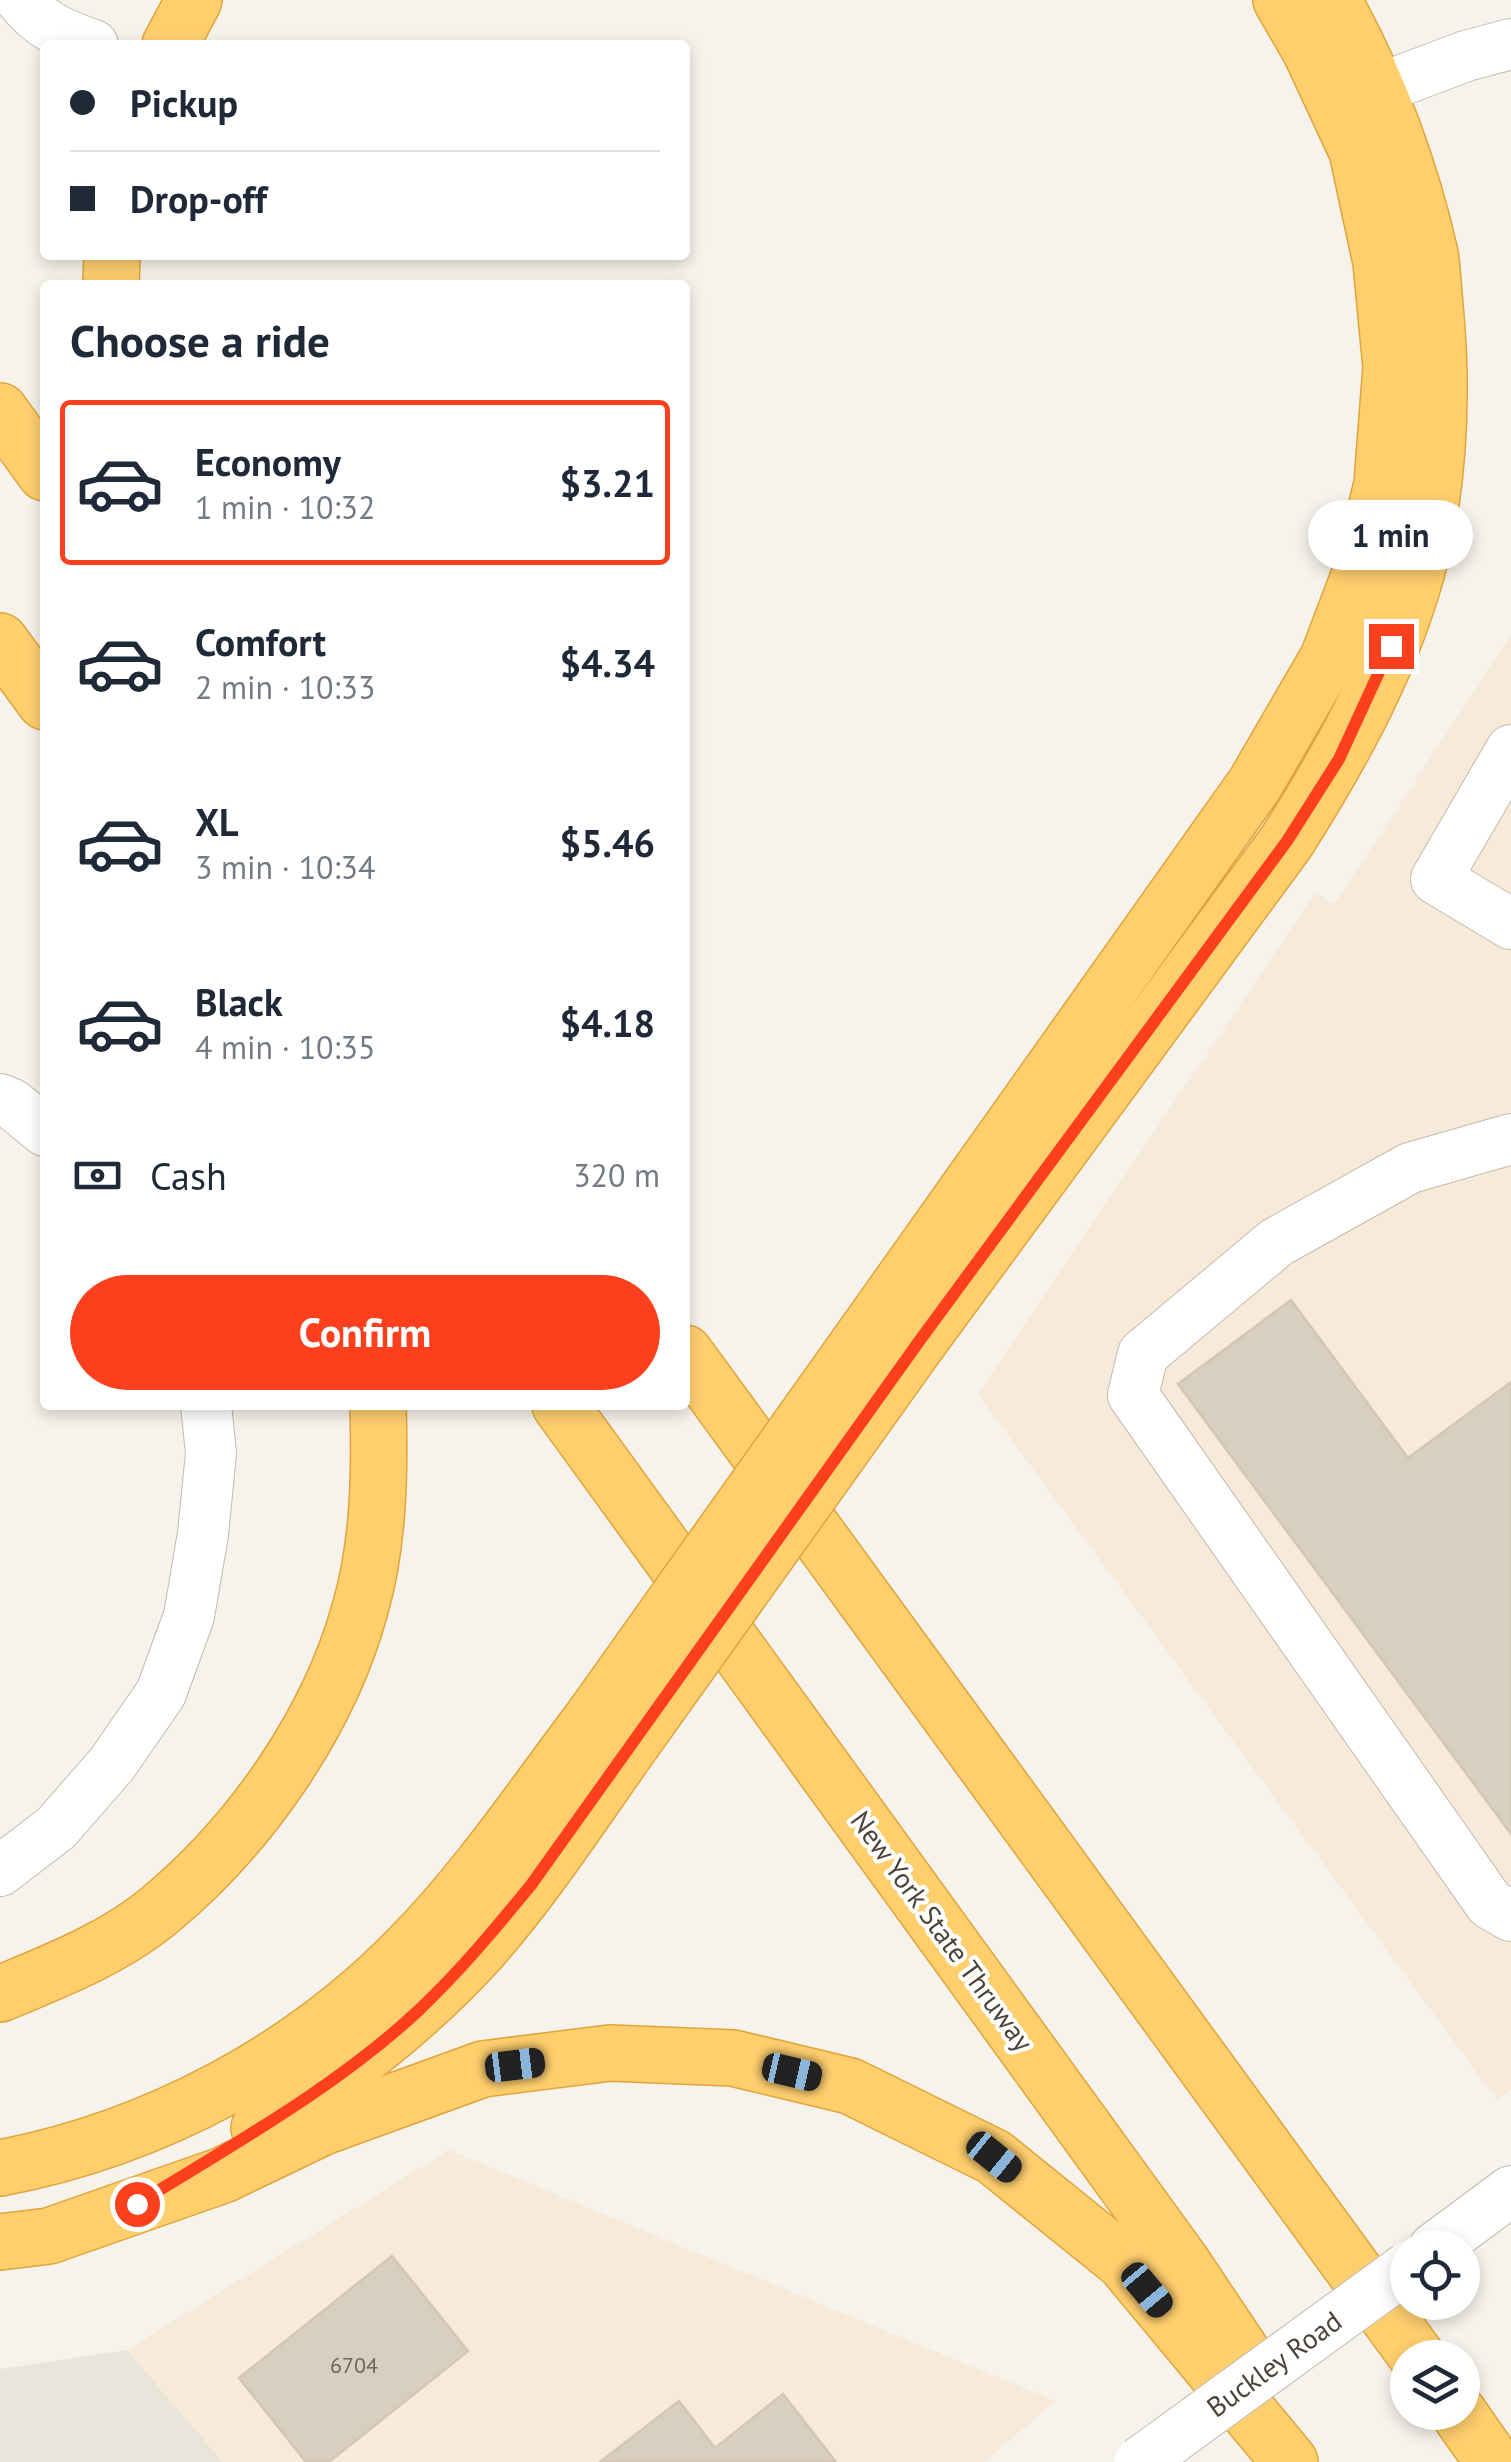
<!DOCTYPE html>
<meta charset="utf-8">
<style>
:root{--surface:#fff;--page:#f6f6f7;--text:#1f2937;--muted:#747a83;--line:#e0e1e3;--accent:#fc3f1d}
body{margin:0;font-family:"PT Sans",sans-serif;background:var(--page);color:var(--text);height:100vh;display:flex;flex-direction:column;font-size:38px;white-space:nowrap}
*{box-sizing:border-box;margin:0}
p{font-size:32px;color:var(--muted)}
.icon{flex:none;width:55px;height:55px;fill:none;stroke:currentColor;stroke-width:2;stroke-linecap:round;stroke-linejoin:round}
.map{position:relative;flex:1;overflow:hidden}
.drawer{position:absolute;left:40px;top:280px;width:650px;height:1130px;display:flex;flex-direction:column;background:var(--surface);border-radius:10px;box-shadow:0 5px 15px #0003}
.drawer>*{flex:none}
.banner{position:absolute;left:40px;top:40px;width:650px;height:220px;border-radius:10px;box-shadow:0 5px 15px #0003;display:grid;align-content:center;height:220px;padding:0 30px;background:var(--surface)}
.tools{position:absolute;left:1390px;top:2230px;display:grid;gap:20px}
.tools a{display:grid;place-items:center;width:90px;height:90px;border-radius:50%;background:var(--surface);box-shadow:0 5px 15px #0003;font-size:50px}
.end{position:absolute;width:45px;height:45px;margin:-22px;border:12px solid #fc3f1d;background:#fff;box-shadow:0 0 0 5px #fff}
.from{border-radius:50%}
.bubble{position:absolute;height:70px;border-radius:35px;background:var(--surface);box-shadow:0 5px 15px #0003;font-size:32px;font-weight:600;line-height:70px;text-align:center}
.car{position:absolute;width:30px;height:60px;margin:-30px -15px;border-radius:12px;box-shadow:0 0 8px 2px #0007;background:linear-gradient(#222 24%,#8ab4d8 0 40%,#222 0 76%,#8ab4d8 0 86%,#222 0)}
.banner b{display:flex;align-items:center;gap:35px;height:95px;font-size:38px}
.banner b+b{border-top:2px solid var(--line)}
.banner i{width:25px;height:25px;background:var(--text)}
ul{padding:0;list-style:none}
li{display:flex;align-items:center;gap:30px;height:165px;margin:0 20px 15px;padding:0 10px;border:5px solid transparent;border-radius:10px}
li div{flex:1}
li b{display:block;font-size:38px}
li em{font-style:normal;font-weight:600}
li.selected{border-color:var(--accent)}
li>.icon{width:90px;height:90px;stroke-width:1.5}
h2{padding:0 30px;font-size:45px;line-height:120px}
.pay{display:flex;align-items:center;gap:25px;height:110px;padding:0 30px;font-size:38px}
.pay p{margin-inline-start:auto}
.action{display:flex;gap:20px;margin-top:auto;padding:20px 30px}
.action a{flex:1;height:115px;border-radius:60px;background:var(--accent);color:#fff;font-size:40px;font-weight:600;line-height:115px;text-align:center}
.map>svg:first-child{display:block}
.residential{fill:#eae5da}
.commercial{fill:#f7ead8}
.building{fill:#d8cfc1;stroke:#d3c7b4;stroke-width:2.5}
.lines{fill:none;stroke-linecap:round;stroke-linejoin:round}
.minor-casing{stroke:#c2bbae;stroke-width:52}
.highway-casing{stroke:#e0a43c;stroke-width:58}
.minor{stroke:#fff;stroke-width:50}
.highway{stroke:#ffcf6e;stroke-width:55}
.minor-bridge-casing{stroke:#c2bbae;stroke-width:52;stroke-linecap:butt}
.highway-bridge-casing{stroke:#e0a43c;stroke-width:58;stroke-linecap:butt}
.minor-bridge{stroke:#fff;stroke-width:50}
.highway-bridge{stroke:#ffcf6e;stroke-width:55}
.route{stroke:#fc3f1d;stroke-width:12}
.labels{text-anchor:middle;stroke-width:8;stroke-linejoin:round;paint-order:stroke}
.number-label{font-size:22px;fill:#6e675b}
.street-label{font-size:28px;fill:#4b4439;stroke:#fff}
</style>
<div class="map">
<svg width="1511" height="2462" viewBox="0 0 1511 2462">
<rect width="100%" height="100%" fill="#f6f3ec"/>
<!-- residential -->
<path class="residential" d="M127 2350 223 2462H0V2369Z"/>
<!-- commercial -->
<path class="commercial" d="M1511 636V2090L1497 2100 978 1394 1315 893 1334 904Z
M449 2150 1055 2401 984 2462H223L127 2350Z"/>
<!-- building -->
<path class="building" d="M1291 1300 1408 1458 1511 1382V1834L1178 1384Z
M392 2256 468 2351 329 2462H306L239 2378Z
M783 2394 836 2462H600L679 2401 715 2448Z"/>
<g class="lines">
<!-- minor casing -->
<g class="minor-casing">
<path id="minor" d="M21 0C41 26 63 34 93 45
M1376 90 1466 56 1511 44
M1511 750 1436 879 1511 924
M0 1099 12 1104 45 1131
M1511 1139 1410 1168 1277 1242 1143 1354 1133 1395 1490 1904 1511 1916
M0 1871 56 1828 112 1764 161 1693 189 1616 203 1534 211 1453 206 1405
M1434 2248 1511 2191"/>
</g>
<!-- highway casing -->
<g class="highway-casing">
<path id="highway" d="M170 45 194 0
M111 285 112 255
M0 411 45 473
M0 641 45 702
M880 1313 1255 784 1328 658 1361 571 1382 484 1391 367 1381 262 1357 151 1310 50 1281 0
M920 1340 1287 841C1337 762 1383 681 1411 591 1439 503 1444 398 1435 306 1433 289 1433 271 1430 254 1410 166 1377 79 1333 0
M685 1353 1418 2358
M560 1405 1181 2261 1256 2373
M0 1994C55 1971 115 1948 161 1909 251 1834 329 1722 360 1609 379 1544 380 1472 378 1405
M259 2128C338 2079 415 2020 478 1951 535 1887 583 1812 633 1742
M0 2168C153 2139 300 2061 409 1949 478 1879 534 1795 593 1717
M0 2242 49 2236 223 2175 323 2127 483 2069 610 2053 733 2058 850 2086 994 2157 1124 2262 1290 2462
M1458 2412 1493 2462"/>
</g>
<!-- minor -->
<use href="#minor" class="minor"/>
<!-- highway -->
<use href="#highway" class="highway"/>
<!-- minor-bridge casing -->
<g class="minor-bridge-casing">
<path id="minor-bridge" d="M1140 2462 1408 2267"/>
</g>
<!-- highway-bridge casing -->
<g class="highway-bridge-casing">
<path id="highway-bridge" d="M593 1717 880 1313
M633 1742 920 1340"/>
</g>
<!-- minor-bridge -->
<use href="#minor-bridge" class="minor-bridge"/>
<!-- highway-bridge -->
<use href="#highway-bridge" class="highway-bridge"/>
</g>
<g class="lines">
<!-- route -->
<path class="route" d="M137 2204C232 2145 338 2086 419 2010 460 1971 495 1929 531 1885L920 1340 1287 841 1339 759 1391 646"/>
</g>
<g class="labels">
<!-- number labels -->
<g class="number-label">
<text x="354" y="2373">6704</text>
</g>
<!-- street labels -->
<g class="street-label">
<text transform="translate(942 1931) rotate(54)" y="10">New York State Thruway</text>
<text transform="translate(1274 2364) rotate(-36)" y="10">Buckley Road</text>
</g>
</g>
</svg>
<div class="tools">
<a><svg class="icon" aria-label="locate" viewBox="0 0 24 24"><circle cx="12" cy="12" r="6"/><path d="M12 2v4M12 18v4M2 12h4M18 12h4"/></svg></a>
<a><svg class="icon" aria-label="layers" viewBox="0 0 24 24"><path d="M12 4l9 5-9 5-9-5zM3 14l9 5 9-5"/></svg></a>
</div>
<i class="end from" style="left:137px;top:2204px"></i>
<i class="end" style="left:1391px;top:646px"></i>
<div class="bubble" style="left:1308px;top:500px;width:165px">1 min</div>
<i class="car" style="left:515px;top:2065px;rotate:83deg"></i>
<i class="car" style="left:792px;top:2072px;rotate:103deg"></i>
<i class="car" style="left:994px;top:2157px;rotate:129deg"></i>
<i class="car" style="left:1147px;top:2290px;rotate:140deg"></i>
<div class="banner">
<b><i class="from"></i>Pickup</b>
<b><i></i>Drop-off</b>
</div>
<section class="drawer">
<h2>Choose a ride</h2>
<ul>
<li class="selected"><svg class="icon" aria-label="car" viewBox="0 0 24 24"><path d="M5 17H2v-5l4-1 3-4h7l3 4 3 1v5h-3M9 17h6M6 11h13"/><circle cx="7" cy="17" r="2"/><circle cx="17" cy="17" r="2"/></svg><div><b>Economy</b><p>1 min · 10:32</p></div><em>$3.21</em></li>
<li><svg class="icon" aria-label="car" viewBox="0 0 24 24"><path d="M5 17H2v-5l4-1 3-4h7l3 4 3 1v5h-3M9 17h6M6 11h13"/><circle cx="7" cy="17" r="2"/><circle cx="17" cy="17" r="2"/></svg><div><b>Comfort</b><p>2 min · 10:33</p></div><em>$4.34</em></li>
<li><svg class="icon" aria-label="car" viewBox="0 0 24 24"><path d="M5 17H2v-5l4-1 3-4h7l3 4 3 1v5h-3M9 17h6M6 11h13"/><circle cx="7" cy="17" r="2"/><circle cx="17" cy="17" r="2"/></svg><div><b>XL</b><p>3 min · 10:34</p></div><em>$5.46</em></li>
<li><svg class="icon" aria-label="car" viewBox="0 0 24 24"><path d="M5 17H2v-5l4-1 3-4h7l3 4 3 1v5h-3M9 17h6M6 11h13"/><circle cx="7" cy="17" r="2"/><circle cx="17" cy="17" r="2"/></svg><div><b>Black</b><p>4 min · 10:35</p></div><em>$4.18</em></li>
</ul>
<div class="pay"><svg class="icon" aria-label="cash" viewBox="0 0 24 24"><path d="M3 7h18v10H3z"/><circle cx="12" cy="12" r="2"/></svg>Cash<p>320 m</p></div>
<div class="action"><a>Confirm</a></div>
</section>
</div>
